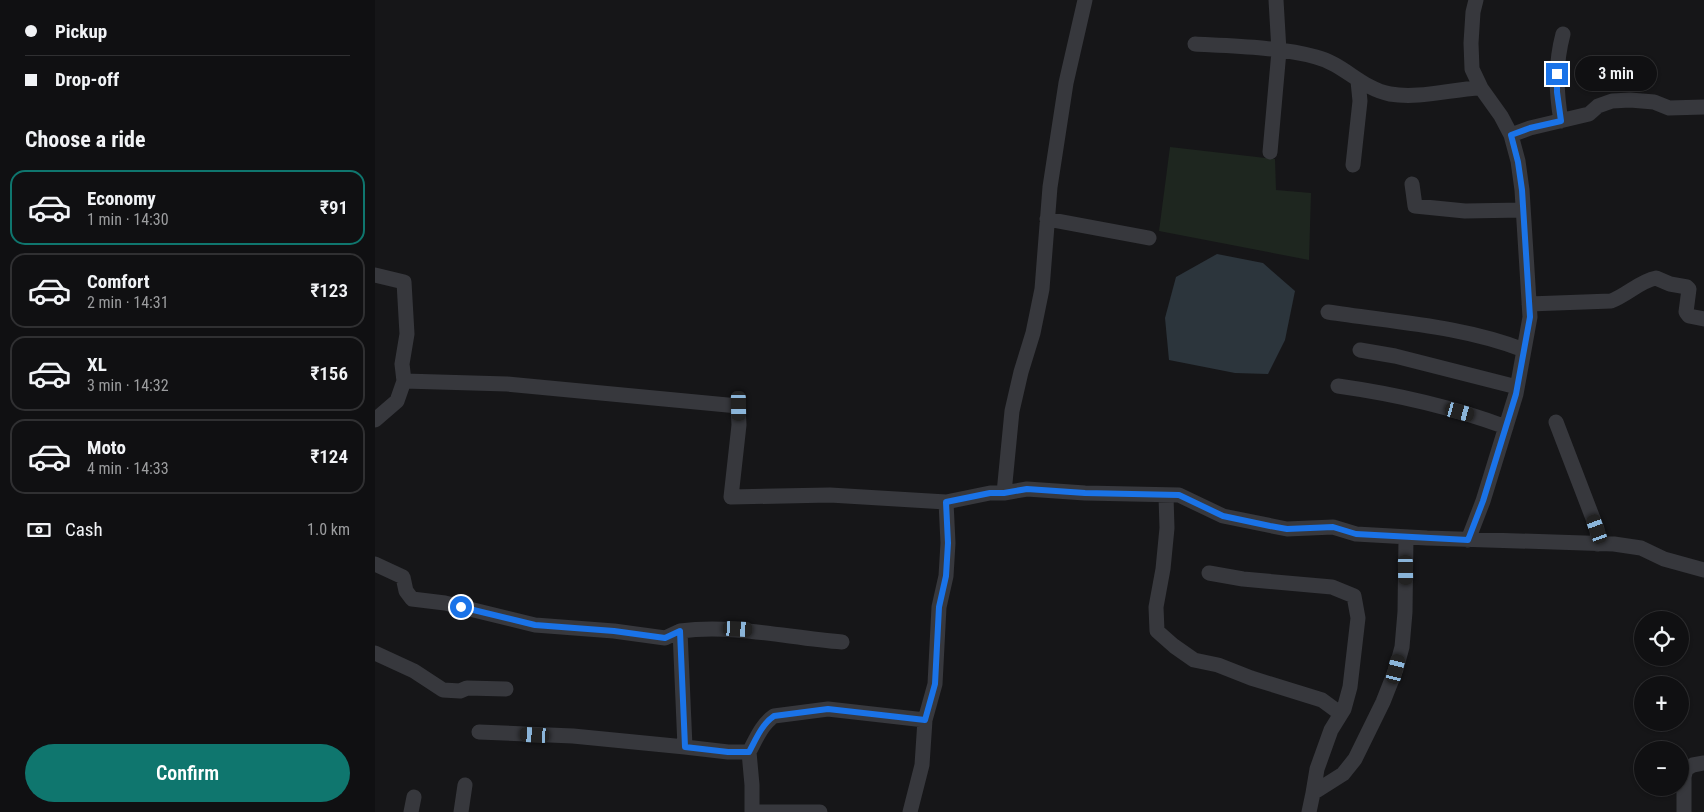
<!DOCTYPE html>
<meta charset="utf-8">
<style>
:root{--surface:#101012;--page:#1e1e20;--text:#f1f3f6;--muted:#9c9d9f;--line:#303032;--accent:#0f766e}
body{margin:0;font-family:"Roboto Condensed",sans-serif;background:var(--page);color:var(--text);height:100vh;display:flex;flex-direction:column;font-size:19px;white-space:nowrap}
*{box-sizing:border-box;margin:0}
p{font-size:16px;color:var(--muted)}
.icon{flex:none;width:28px;height:28px;fill:none;stroke:currentColor;stroke-width:2;stroke-linecap:round;stroke-linejoin:round}
.map{position:relative;flex:1;overflow:hidden}
.sheet{display:flex;flex-direction:column;background:var(--surface);width:375px}
.sheet>*{flex:none}
.banner{display:grid;align-content:center;height:110px;padding:0 25px;background:var(--surface)}
.fabs{position:absolute;left:1259px;top:611px;display:grid;gap:10px}
.fabs a{display:grid;place-items:center;width:55px;height:55px;border-radius:50%;background:var(--surface);box-shadow:0 1px 4px #0004,0 0 0 1px var(--line);font-size:25px}
.end{position:absolute;width:22px;height:22px;margin:-11px;border:6px solid #1a73e8;background:#fff;box-shadow:0 0 0 2px #fff}
.from{border-radius:50%}
.bubble{position:absolute;height:35px;border-radius:18px;background:var(--surface);box-shadow:0 1px 4px #0004,0 0 0 1px var(--line);font-size:16px;font-weight:600;line-height:35px;text-align:center}
.car{position:absolute;width:15px;height:30px;margin:-15px -8px;border-radius:6px;box-shadow:0 0 4px 1px #0007;background:linear-gradient(#222 24%,#8ab4d8 0 40%,#222 0 76%,#8ab4d8 0 86%,#222 0)}
.banner b{display:flex;align-items:center;gap:18px;height:48px;font-size:19px}
.banner b+b{border-top:1px solid var(--line)}
.banner i{width:12px;height:12px;background:var(--text)}
ul{padding:0;list-style:none}
li{display:flex;align-items:center;gap:15px;height:75px;margin:0 10px 8px;padding:0 15px;border:2px solid var(--line);border-radius:15px}
li div{flex:1}
li b{display:block;font-size:19px}
li em{font-style:normal;font-weight:600}
li.current{border-color:var(--accent)}
li>.icon{width:45px;height:45px;stroke-width:1.5}
h2{padding:0 25px;font-size:22px;line-height:60px}
.pay{display:flex;align-items:center;gap:12px;height:55px;padding:0 25px;font-size:19px}
.pay p{margin-inline-start:auto}
.button{display:flex;gap:10px;margin-top:auto;padding:10px 25px}
.button a{flex:1;height:58px;border-radius:30px;background:var(--accent);color:#fff;font-size:20px;font-weight:600;line-height:58px;text-align:center}
main{display:flex;flex:1;min-height:0}
.map>svg:first-child{display:block}
.green{fill:#1e261f}
.water{fill:#2c353c}
.lines{fill:none;stroke-linecap:round;stroke-linejoin:round}
.street{stroke:#37383d;stroke-width:15}
.route{stroke:#1a73e8;stroke-width:6}
</style>
<main>
<section class="sheet">
<div class="banner">
<b><i class="from"></i>Pickup</b>
<b><i></i>Drop-off</b>
</div>
<h2>Choose a ride</h2>
<ul>
<li class="current"><svg class="icon" aria-label="car" viewBox="0 0 24 24"><path d="M5 17H2v-5l4-1 3-4h7l3 4 3 1v5h-3M9 17h6M6 11h13"/><circle cx="7" cy="17" r="2"/><circle cx="17" cy="17" r="2"/></svg><div><b>Economy</b><p>1 min · 14:30</p></div><em>₹91</em></li>
<li><svg class="icon" aria-label="car" viewBox="0 0 24 24"><path d="M5 17H2v-5l4-1 3-4h7l3 4 3 1v5h-3M9 17h6M6 11h13"/><circle cx="7" cy="17" r="2"/><circle cx="17" cy="17" r="2"/></svg><div><b>Comfort</b><p>2 min · 14:31</p></div><em>₹123</em></li>
<li><svg class="icon" aria-label="car" viewBox="0 0 24 24"><path d="M5 17H2v-5l4-1 3-4h7l3 4 3 1v5h-3M9 17h6M6 11h13"/><circle cx="7" cy="17" r="2"/><circle cx="17" cy="17" r="2"/></svg><div><b>XL</b><p>3 min · 14:32</p></div><em>₹156</em></li>
<li><svg class="icon" aria-label="car" viewBox="0 0 24 24"><path d="M5 17H2v-5l4-1 3-4h7l3 4 3 1v5h-3M9 17h6M6 11h13"/><circle cx="7" cy="17" r="2"/><circle cx="17" cy="17" r="2"/></svg><div><b>Moto</b><p>4 min · 14:33</p></div><em>₹124</em></li>
</ul>
<div class="pay"><svg class="icon" aria-label="cash" viewBox="0 0 24 24"><path d="M3 7h18v10H3z"/><circle cx="12" cy="12" r="2"/></svg>Cash<p>1.0 km</p></div>
<div class="button"><a>Confirm</a></div>
</section>
<div class="map">
<svg width="1329" height="812" viewBox="0 0 1329 812">
<rect width="100%" height="100%" fill="#161618"/>
<!-- green -->
<path class="green" d="M795 147 900 159 901 190 936 193 934 260 784 231Z"/>
<!-- water -->
<path class="water" d="M842 254 888 263 920 291 910 340 893 374 860 373 794 360 790 318 801 277Z"/>
<g class="lines">
<!-- street -->
<path class="street" d="M820 44C859 46 904 47 941 57 969 64 987 89 1015 94 1045 99 1076 89 1106 88
M1186 121C1181 91 1180 64 1188 34
M1136 135 1155 128 1214 114 1223 106 1237 101 1255 100 1279 102 1294 108 1329 107
M895 152 904 51 901 0
M978 165 985 101 983 81
M1037 184 1040 206 1090 211 1148 210
M672 219 774 238
M0 275 29 282 32 334 27 364 29 381 132 384 363 406 364 425 356 497 455 495 571 502 573 543 571 576 564 607 560 684 550 720 547 765 535 812
M1154 304 1236 301C1252 295 1265 281 1281 278L1295 284 1312 287 1314 289 1311 312 1314 316 1329 319
M953 312C1018 322 1088 326 1149 350
M985 350 1020 356 1142 387
M963 386C1020 394 1077 407 1131 427
M0 420 22 401 29 381
M1181 422 1222 529 1223 544
M629 493 637 411 646 372 658 333 667 289 675 187 691 83 710 0
M791 496 792 528 788 569 781 607 782 631 799 646 819 660 843 665 876 678 947 700 966 714
M571 502 615 493H629L652 489 710 493 804 495 848 516 912 529 958 527 981 534 1052 538 1239 544 1266 548 1289 559 1329 570
M1093 540 1108 501 1141 394 1155 317 1147 190 1143 161 1136 135 1126 116 1106 88 1097 69 1096 43 1098 12 1101 0
M0 564 28 577 31 591 37 599 70 603 160 625 239 631 290 638 305 631 310 747 353 752H374L377 785V812H445
M834 573 868 579 957 587 979 596 983 618 975 687 969 709 956 730 942 769 938 793
M305 631C360 624 413 638 467 642
M0 653 39 671 68 690 85 691 92 688 131 689
M104 732 198 736 310 747
M374 752C381 739 387 724 399 716L453 709 550 720
M36 812 39 797
M86 812 90 785
M934 812 938 793 968 774 980 759 1008 702 1021 669 1027 647 1030 612 1031 537
M1309 812V777L1311 769 1318 765 1329 763"/>
</g>
<g class="lines">
<!-- route -->
<path class="route" d="M86 607 160 625 239 631 290 638 305 631 310 747 353 752H374C381 739 387 724 399 716L453 709 550 720 560 684 564 607 571 576 573 543 571 502 615 493H629L652 489 710 493 804 495 848 516 895 526 912 529 958 527 981 534 1093 540 1108 501 1141 394 1155 317 1147 190 1143 162 1136 135 1155 128 1186 121 1182 92V74"/>
</g>
</svg>
<div class="fabs">
<a><svg class="icon" aria-label="locate" viewBox="0 0 24 24"><circle cx="12" cy="12" r="6"/><path d="M12 2v4M12 18v4M2 12h4M18 12h4"/></svg></a>
<a>+</a>
<a>−</a>
</div>
<i class="end from" style="left:86px;top:607px"></i>
<i class="end" style="left:1182px;top:74px"></i>
<div class="bubble" style="left:1200px;top:56px;width:82px">3 min</div>
<i class="car" style="left:364px;top:406px;rotate:179deg"></i>
<i class="car" style="left:1085px;top:412px;rotate:105deg"></i>
<i class="car" style="left:1222px;top:529px;rotate:340deg"></i>
<i class="car" style="left:1031px;top:570px;rotate:179deg"></i>
<i class="car" style="left:363px;top:629px;rotate:93deg"></i>
<i class="car" style="left:1021px;top:669px;rotate:14deg"></i>
<i class="car" style="left:160px;top:735px;rotate:273deg"></i>
</div>
</main>
